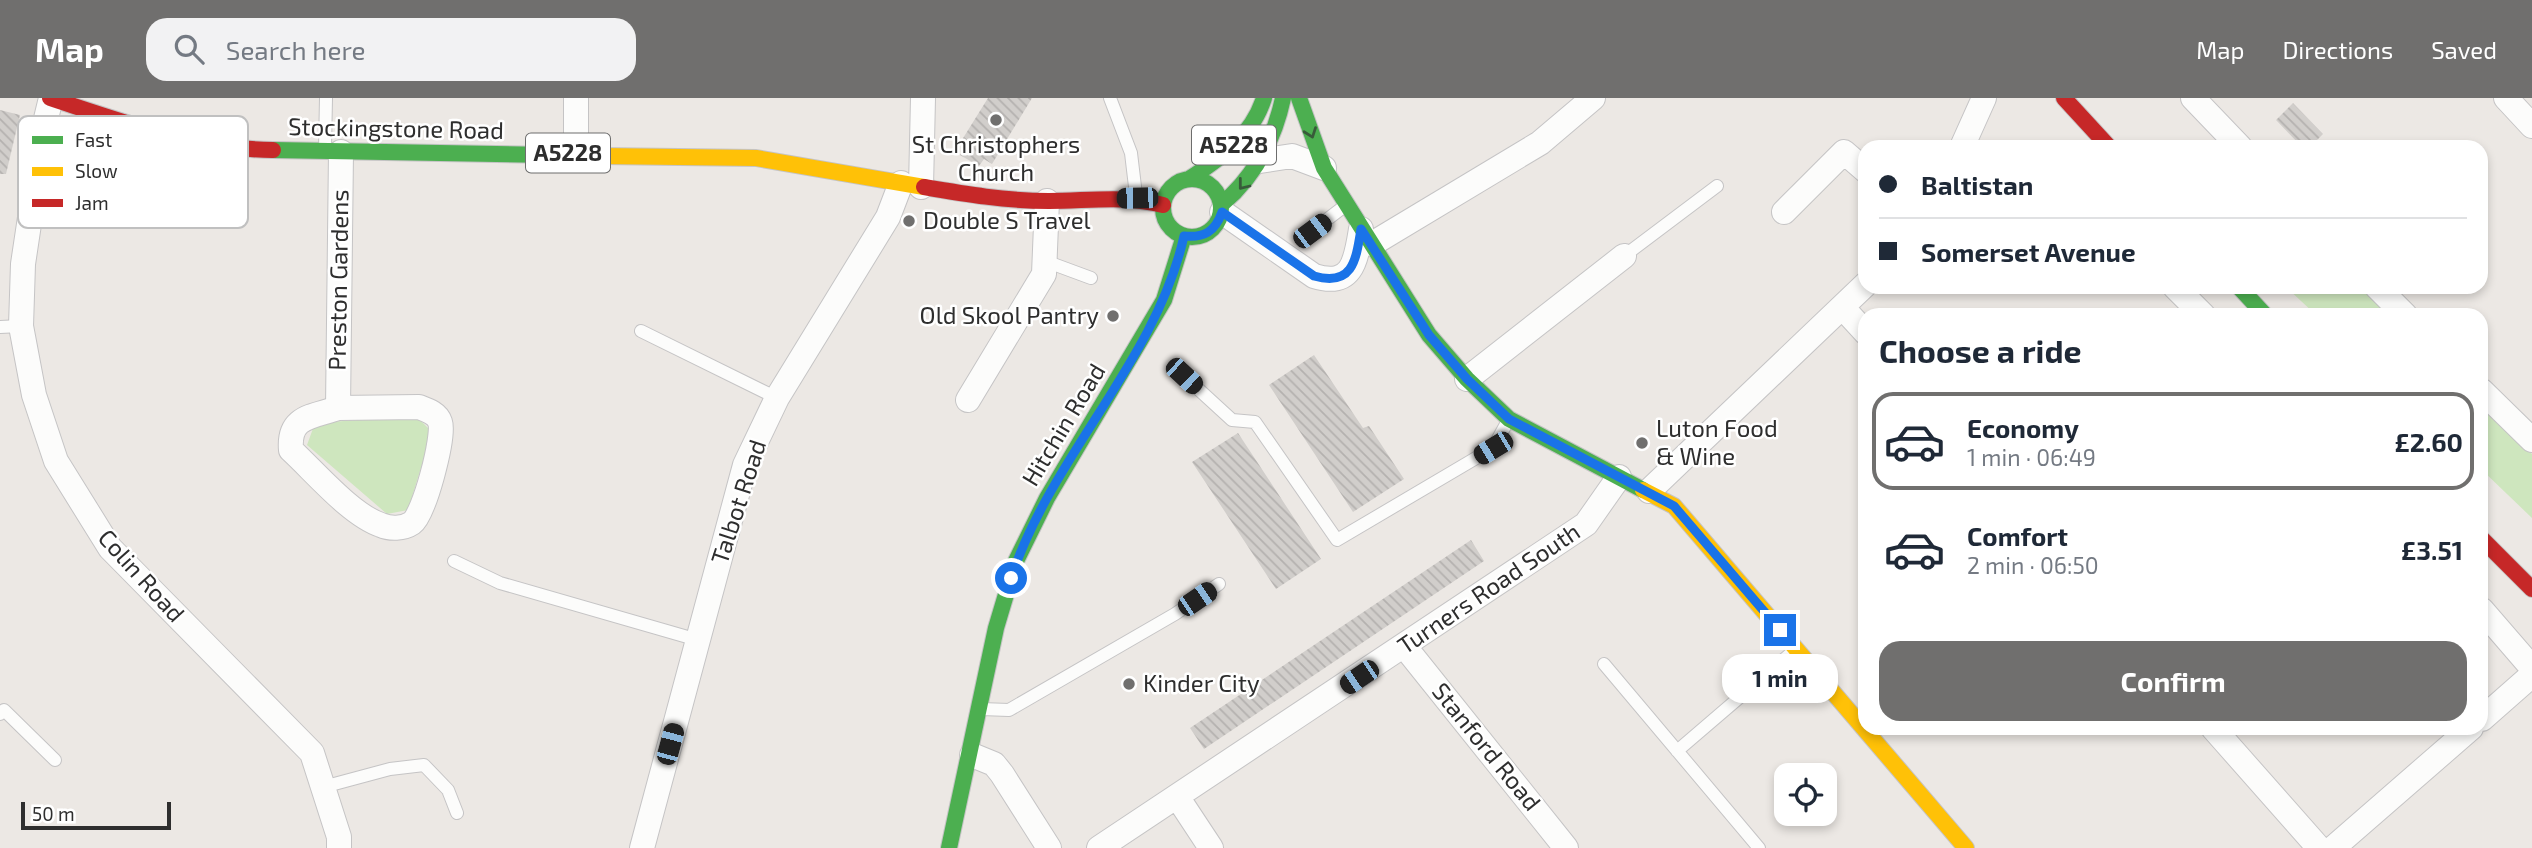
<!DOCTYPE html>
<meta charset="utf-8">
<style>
:root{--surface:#fff;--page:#f2f2f3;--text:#1f2937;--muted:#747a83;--line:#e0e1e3;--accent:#706f6e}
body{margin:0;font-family:"Exo 2",sans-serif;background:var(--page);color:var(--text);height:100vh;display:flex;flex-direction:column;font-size:26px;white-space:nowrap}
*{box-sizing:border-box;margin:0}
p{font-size:23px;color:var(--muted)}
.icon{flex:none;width:38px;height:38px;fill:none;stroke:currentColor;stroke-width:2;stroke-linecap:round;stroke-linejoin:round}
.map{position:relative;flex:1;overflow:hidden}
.side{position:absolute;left:1858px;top:210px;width:630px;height:427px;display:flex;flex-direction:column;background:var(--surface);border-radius:21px;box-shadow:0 4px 10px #0003}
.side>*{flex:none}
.banner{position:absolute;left:1858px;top:42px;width:630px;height:154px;border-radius:21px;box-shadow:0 4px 10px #0003;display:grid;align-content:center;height:154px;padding:0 21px;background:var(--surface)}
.fabs{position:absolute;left:1774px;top:665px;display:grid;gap:14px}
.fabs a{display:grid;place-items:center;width:63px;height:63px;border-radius:14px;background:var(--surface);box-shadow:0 4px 10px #0003;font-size:35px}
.scale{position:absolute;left:21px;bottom:18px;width:150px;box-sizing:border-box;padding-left:7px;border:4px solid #2e2e2e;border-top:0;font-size:19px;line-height:24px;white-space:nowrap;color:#2e2e2e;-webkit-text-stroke:5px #fff;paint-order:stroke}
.end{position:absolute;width:32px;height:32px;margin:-16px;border:9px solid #1a73e8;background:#fff;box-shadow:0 0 0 4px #fff}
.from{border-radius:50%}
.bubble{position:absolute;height:49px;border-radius:21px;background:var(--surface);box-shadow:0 4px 10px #0003;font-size:23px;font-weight:700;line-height:49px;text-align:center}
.car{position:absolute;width:21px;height:42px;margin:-21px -10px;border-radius:9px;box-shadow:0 0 5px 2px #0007;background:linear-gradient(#222 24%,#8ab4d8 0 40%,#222 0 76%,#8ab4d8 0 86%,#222 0)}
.banner b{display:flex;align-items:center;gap:24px;height:66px;font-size:26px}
.banner b+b{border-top:2px solid var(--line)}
.banner i{width:18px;height:18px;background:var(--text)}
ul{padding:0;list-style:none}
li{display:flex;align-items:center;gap:21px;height:98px;margin:0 14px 10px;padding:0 7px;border:4px solid transparent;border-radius:21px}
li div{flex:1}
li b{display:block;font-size:26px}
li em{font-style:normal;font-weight:700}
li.selected{border-color:var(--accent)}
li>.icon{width:63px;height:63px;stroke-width:1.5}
h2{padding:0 21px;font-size:32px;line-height:84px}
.cta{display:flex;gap:14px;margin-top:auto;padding:14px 21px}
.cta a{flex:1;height:80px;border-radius:21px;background:var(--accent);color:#fff;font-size:28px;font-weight:700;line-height:80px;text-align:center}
header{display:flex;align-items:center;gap:42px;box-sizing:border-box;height:98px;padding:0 35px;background:var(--accent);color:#fff}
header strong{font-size:33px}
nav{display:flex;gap:38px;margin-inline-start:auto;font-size:24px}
.search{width:490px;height:63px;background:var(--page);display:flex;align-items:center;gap:18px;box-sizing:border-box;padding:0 24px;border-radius:21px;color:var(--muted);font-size:26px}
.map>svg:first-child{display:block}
.grass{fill:#cee6be}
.building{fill:url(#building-back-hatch)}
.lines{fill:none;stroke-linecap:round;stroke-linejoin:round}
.lane-casing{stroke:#c5c4c5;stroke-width:14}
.street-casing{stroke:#c5c4c5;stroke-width:26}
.fast-casing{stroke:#c5c4c5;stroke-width:18}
.slow-casing{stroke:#c5c4c5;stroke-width:18}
.jam-casing{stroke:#c5c4c5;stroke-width:18}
.lane{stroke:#fcfcfb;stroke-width:12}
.street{stroke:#fcfcfb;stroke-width:24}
.fast{stroke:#4caf50;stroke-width:16}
.slow{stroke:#ffc107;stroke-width:16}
.jam{stroke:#c62828;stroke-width:16}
.oneway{stroke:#385b3a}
.route{stroke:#1a73e8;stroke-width:9}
.poi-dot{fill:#706f6e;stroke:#fff;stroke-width:2.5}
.labels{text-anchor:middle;stroke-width:5;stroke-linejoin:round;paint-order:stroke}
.shield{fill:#fff;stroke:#6d6d6d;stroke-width:2}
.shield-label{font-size:23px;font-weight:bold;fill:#2e2e2e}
.street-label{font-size:24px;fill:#2e2e2e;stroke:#fff}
.poi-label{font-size:24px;fill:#2e2e2e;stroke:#fff;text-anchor:start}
.key{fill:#fff;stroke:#c0c0c0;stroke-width:2}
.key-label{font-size:19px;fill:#2e2e2e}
</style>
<header>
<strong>Map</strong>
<div class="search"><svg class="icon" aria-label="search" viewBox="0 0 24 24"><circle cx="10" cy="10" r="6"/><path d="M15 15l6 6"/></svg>Search here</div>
<nav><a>Map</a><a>Directions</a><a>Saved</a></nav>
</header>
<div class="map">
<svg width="2532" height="750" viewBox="0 0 2532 750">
<defs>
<pattern id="building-back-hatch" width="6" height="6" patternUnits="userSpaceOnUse" patternTransform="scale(1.75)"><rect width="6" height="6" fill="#d1cecb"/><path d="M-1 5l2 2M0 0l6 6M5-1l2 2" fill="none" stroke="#b4b1af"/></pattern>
</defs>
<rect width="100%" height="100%" fill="#ece8e4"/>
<!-- grass -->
<path class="grass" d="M2286 189H2363L2391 217H2316Z
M2482 306 2532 356V420L2482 372Z
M416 318 432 334 408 412 387 416 307 347 315 325Z"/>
<!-- building -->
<path class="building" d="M988 0H1032L992 66 984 61 979 68 960 57 966 48 960 45Z
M2293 5 2323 36 2310 49H2302L2276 22Z
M0 12 20 17 6 76H0Z
M1314 257 1363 330 1369 328 1404 381 1353 414 1269 287Z
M1238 335 1321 461 1276 491 1192 364Z
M1471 442 1484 463 1204 651 1190 630Z"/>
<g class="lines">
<!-- lane casing -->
<g class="lane-casing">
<path id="lane" d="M1110 0 1131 55 1136 97
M325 50 326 0
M1312 133 1346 107
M1624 158 1717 88
M1045 163 1091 180
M0 229 21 228
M641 233 777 300
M1184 278 1232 322 1255 324 1337 442 1493 350 1509 321
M454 463 500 485 698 542
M1604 566 1759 750
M981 611 1009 612 1175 516 1219 486
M0 616 4 612 55 662
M1677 653 1796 551
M323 689 390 671 424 667 448 692 457 715"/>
</g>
<!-- street casing -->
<g class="street-casing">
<path id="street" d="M51 0 43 33 23 166 21 228 34 297 56 363 110 450 312 655 339 739V750
M2193 0 2240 49
M2506 0 2532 28
M1962 49 1984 0
M576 55V0
M1260 63 1292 58 1324 70
M921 89 923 0
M1222 114 1314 178C1353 190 1356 162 1361 131
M1784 114 1844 54 1866 73
M1372 146 1540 45 1593 0
M2175 189 2203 217
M2377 189 2405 217
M1843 210 1866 235
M1467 281 1624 158
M2482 293 2532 342
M968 302 1044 176 1047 103
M338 310 419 309C427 312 437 315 440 324 445 338 424 417 412 425 403 431 390 431 381 427 351 417 315 374 291 352 288 318 312 319 338 310L341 54
M1649 393 1866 186
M2482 512 2532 570
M1405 549 1566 750
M2482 621 2532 577
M2213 630 2319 750
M972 657 994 666 1002 676 1049 750
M1178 700 1211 750
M642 750 745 367 777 300 888 119 901 85
M1099 750 1586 426 1619 379
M2333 750 2471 630"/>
</g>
<!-- fast casing -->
<g class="fast-casing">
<path id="fast" d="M1299 0 1324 70 1429 237 1467 281 1509 321 1643 392
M273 52 602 58
M1163 110a29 29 0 1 1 58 0a29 29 0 1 1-58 0Z
M1189 81C1221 60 1252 38 1264 0
M1222 106C1255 78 1274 42 1283 0
M2239 189 2265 217
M949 750 996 530 1016 463 1047 400 1164 202 1184 138"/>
</g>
<!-- slow casing -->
<g class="slow-casing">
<path id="slow" d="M602 58 756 60 924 89
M1643 392 1674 408 1966 750"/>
</g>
<!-- jam casing -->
<g class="jam-casing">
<path id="jam" d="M50 0C123 24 195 51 273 52
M2064 0 2109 49
M924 89C965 96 1006 103 1049 103 1088 103 1125 97 1163 107
M2482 441 2532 491"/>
</g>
<!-- lane -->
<use href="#lane" class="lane"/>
<!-- street -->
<use href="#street" class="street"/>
<!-- fast -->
<use href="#fast" class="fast"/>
<!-- slow -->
<use href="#slow" class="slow"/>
<!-- jam -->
<use href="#jam" class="jam"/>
</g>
<!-- one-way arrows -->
<defs><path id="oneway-chevron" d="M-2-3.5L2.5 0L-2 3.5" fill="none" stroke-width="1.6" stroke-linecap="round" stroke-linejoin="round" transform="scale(1.75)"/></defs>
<g class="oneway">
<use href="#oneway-chevron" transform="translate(1311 35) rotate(70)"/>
<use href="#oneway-chevron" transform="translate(1243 87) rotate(128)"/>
</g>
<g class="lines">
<!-- route -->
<path class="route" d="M1011 480C1051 359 1157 261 1184 138 1204 140 1215 134 1222 114L1314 178C1353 189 1356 162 1361 131L1429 237 1467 281 1509 321 1674 408 1780 532"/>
</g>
<!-- markers -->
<g class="poi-dot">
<circle cx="996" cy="22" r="7"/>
<circle cx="909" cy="123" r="7"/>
<circle cx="1113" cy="218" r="7"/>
<circle cx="1642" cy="345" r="7"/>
<circle cx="1129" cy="586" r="7"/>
</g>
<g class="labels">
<!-- shield labels -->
<g class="shield">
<rect x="1192" y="27.5" width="84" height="39" rx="5"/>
<rect x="526" y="35.5" width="84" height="39" rx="5"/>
</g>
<g class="shield-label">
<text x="1234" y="55">A5228</text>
<text x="568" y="63">A5228</text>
</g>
<!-- street labels -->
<g class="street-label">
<text transform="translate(396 31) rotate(1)" y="8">Stockingstone Road</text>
<text transform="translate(339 182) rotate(-89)" y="8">Preston Gardens</text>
<text transform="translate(1064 327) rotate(-59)" y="8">Hitchin Road</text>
<text transform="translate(739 404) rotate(-72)" y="8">Talbot Road</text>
<text transform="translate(141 478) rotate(48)" y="8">Colin Road</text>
<text transform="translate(1489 491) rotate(-34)" y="8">Turners Road South</text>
<text transform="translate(1486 649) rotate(51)" y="8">Stanford Road</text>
</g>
<!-- poi labels -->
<g class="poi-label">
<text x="996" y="55" text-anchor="middle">St Christophers<tspan x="996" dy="28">Church</tspan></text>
<text x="923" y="131">Double S Travel</text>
<text x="1099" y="226" text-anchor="end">Old Skool Pantry</text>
<text x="1656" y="339">Luton Food<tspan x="1656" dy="28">&amp; Wine</tspan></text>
<text x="1143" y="594">Kinder City</text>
</g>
</g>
<!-- legend -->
<rect x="18" y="18" width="230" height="112" rx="10" class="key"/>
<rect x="32" y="38" width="31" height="8" fill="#4caf50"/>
<rect x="32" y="69" width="31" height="9" fill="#ffc107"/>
<rect x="32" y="101" width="31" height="8" fill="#c62828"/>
<g class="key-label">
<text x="75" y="49">Fast</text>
<text x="75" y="80">Slow</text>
<text x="75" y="112">Jam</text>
</g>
</svg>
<div class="fabs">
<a><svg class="icon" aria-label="locate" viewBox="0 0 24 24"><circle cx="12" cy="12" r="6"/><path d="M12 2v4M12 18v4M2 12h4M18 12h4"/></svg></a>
</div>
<div class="scale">50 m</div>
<i class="end from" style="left:1011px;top:480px"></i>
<i class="end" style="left:1780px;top:532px"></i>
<div class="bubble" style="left:1722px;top:556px;width:116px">1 min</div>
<i class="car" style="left:1137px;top:100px;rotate:269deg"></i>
<i class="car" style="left:1312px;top:133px;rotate:53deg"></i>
<i class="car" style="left:1184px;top:278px;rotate:133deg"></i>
<i class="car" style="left:1493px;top:350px;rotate:239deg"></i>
<i class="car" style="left:1197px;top:501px;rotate:56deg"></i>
<i class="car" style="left:1359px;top:579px;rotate:236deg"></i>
<i class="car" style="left:670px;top:646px;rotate:15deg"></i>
<div class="banner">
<b><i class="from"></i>Baltistan</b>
<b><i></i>Somerset Avenue</b>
</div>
<section class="side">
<h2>Choose a ride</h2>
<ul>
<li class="selected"><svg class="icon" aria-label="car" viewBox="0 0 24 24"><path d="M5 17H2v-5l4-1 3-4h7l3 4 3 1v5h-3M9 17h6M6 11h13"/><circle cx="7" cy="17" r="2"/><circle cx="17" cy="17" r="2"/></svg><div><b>Economy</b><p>1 min · 06:49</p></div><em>£2.60</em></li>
<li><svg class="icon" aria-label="car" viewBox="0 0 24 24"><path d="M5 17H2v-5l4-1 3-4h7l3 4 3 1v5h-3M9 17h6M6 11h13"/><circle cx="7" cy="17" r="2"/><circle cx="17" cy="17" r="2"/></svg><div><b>Comfort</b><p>2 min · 06:50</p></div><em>£3.51</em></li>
</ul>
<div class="cta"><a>Confirm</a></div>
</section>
</div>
